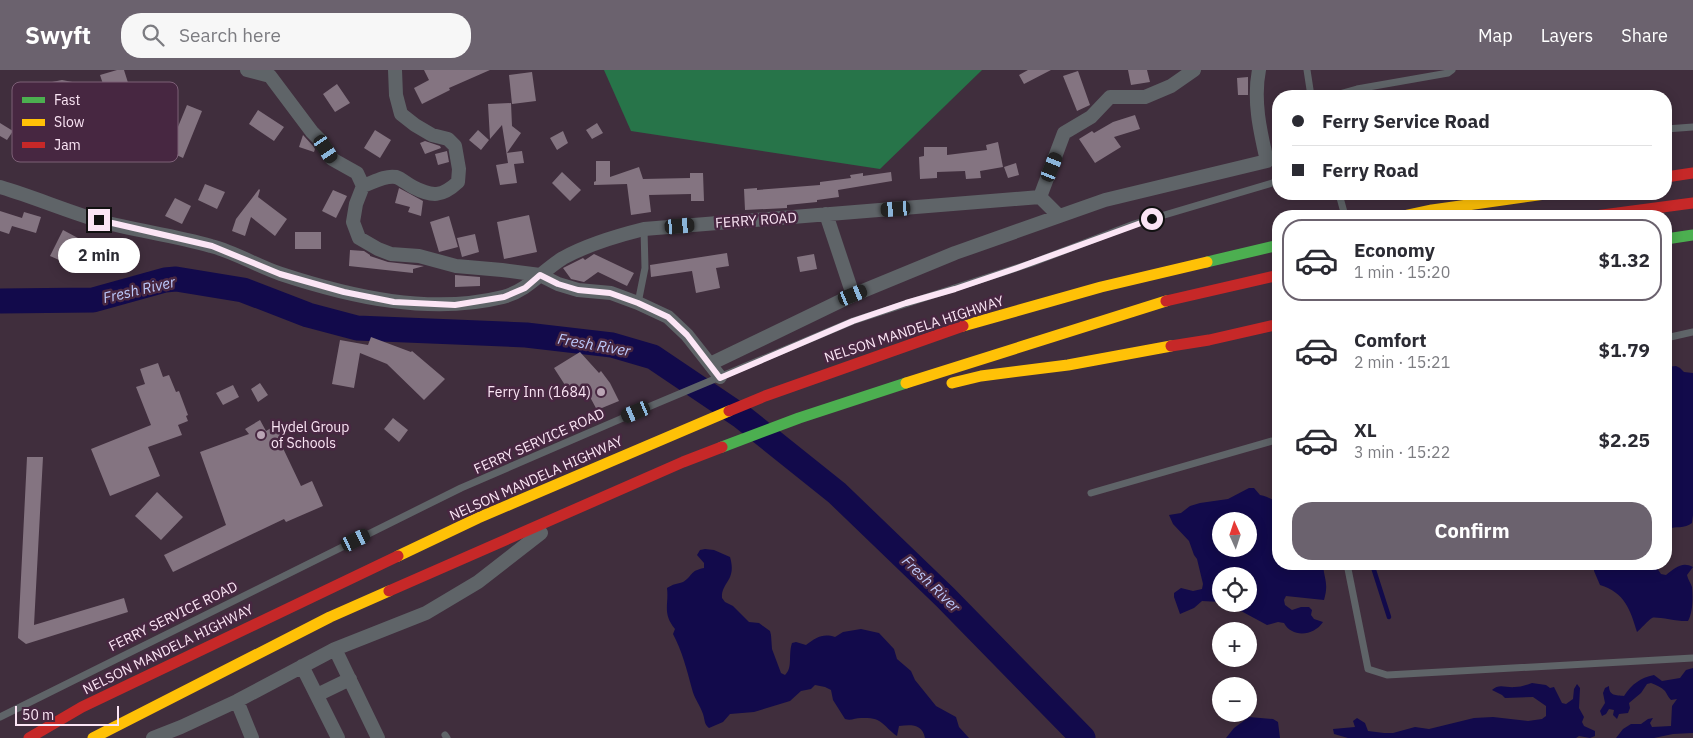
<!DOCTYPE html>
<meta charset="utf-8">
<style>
:root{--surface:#fff;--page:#f7f7f7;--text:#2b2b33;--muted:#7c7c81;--line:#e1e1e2;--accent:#6b626e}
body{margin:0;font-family:"IBM Plex Sans",sans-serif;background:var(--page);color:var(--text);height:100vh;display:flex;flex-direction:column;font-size:19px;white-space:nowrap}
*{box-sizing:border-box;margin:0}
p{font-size:16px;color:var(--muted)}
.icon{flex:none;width:28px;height:28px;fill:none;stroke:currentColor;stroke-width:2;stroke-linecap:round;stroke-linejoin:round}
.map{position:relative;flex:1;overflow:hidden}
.drawer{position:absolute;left:1272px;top:140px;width:400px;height:360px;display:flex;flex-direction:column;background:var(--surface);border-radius:20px;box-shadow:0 2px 12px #0003}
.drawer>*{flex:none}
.banner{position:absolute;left:1272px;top:20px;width:400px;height:110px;border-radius:20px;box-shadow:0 2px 12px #0003;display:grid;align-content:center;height:110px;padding:0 20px;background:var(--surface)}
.needle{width:32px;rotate:357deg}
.controls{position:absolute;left:1212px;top:442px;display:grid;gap:10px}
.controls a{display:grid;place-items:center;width:45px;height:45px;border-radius:50%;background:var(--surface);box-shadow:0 2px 12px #0003;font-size:25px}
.scale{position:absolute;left:15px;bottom:12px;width:104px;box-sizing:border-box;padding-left:5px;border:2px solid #fbe5f5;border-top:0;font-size:14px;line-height:18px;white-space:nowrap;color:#fbe5f5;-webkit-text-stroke:4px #472741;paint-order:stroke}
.end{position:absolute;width:22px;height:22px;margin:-11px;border:6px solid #fbe5f5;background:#111;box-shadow:0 0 0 2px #111}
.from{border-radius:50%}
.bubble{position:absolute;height:35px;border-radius:18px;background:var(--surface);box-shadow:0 2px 12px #0003;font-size:16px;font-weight:800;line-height:35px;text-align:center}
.car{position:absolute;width:15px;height:30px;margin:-15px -8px;border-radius:6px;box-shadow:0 0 4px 1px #0007;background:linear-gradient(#222 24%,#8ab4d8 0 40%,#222 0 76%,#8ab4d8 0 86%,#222 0)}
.banner b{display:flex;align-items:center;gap:18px;height:48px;font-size:19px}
.banner b+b{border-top:1px solid var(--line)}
.banner i{width:12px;height:12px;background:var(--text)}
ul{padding:9px 0 0;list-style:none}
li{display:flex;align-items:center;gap:15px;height:82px;margin:0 10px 8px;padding:0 10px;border:2px solid transparent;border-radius:20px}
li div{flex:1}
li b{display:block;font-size:19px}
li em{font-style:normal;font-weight:800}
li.on{border-color:var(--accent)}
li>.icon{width:45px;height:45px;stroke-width:1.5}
.primary-button{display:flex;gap:10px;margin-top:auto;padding:10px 20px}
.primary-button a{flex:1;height:58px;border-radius:20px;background:var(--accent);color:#fff;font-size:20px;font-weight:800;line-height:58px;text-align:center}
header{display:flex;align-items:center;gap:30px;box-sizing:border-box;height:70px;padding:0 25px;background:var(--accent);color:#fff}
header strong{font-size:24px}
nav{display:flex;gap:28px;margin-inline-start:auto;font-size:18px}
.search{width:350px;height:45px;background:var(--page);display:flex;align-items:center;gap:12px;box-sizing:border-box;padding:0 18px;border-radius:20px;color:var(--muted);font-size:19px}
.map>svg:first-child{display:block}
.forest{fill:#277449}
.water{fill:#120a4b;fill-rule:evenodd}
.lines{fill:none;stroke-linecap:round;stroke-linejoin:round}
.stream{stroke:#120a4b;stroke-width:4.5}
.river{stroke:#120a4b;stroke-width:25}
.building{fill:#847481}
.lane{stroke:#5f6468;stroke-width:7}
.street{stroke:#5f6468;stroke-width:14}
.fast{stroke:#4caf50;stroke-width:11}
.slow{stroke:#ffc107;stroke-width:11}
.jam{stroke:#c62828;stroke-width:11}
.route{stroke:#fbe5f5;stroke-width:6}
.poi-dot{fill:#baa5b5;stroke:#472741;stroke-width:2}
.labels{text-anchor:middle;stroke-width:5;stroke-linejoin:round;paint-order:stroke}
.street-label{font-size:14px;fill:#fbe5f5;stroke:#472741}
.poi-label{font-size:14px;fill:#fbe5f5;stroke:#472741;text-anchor:end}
.water-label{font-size:15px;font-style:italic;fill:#bdc9fb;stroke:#472741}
.key{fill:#472741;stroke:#7d6077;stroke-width:1}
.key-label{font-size:14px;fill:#fbe5f5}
</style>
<header>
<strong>Swyft</strong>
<div class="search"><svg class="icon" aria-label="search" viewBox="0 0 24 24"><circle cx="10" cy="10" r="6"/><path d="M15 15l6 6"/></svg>Search here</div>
<nav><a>Map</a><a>Layers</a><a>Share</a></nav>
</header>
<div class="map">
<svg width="1693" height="668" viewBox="0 0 1693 668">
<rect width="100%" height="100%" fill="#402e3d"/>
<!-- forest -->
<path class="forest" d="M604 0H982L880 99 631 61Z"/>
<!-- water -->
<path class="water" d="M1676 296 1680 298 1684 302 1693 303V445L1692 453C1685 459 1675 456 1666 459V297Z
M1249 418H1254L1260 425C1267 426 1271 430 1278 431L1279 427V494H1323C1324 509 1329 513 1324 530L1286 526 1284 530 1285 535 1292 540 1301 537H1309L1312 540 1311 545 1314 549 1323 552C1314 566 1292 568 1284 553L1278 552 1267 555 1241 541 1235 534H1249V506H1221V532L1202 531 1194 538 1180 544 1174 527V523L1181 518 1193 521 1202 519 1203 514 1197 489 1194 485 1189 471 1173 454 1169 445 1181 443 1190 436 1200 433 1228 429ZM1249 451V479H1221V451Z
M705 479 714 480 730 487C737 511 721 512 722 528L725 532 733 536 749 552 759 553 770 561 771 565 772 579 781 603 785 605C793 598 788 585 792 573L796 572 806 575C816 568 822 563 835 567L843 562 861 559 879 563 894 579 897 589 911 601 915 610 936 636 956 647 959 657 969 668H925C922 653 910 655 899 656L897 666C882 655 883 647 861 648 855 648 851 651 845 649L833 630 831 620 825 617 815 615 811 619 801 621 790 631 754 642 730 644 723 652 709 658C704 654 705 650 703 644 700 635 694 628 692 619 687 600 682 581 673 564L675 559C662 543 669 535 667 518 673 514 677 514 683 512 693 506 689 501 704 498V493L697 485 700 480Z
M1594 494H1654L1661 504 1666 505C1675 498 1682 491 1693 497L1687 505C1688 510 1691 513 1692 517 1693 527 1693 542 1688 551 1678 552 1656 546 1652 548 1647 551 1642 558 1637 562 1630 539 1625 523 1600 515L1594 501Z
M1693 598V663L1673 664 1654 668H1616L1623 659 1631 654H1641L1648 649 1653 648 1650 653 1652 657 1671 656 1672 636 1677 629 1671 630C1668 627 1667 624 1665 621 1661 617 1656 615 1651 613L1647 614 1641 623 1629 633 1630 638 1628 643 1619 644 1617 649 1613 645 1614 640 1609 639 1606 644 1602 646 1600 641 1605 633 1603 623 1605 618 1609 616C1609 626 1616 625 1624 626 1632 614 1640 608 1654 605L1662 611 1680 608 1686 600Z
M1532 613 1546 615 1550 618 1554 617 1562 633 1566 634 1573 629 1574 619 1577 614 1580 618 1579 638 1584 647 1582 652 1584 656 1595 661V666L1590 668 1579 666 1576 668H1348L1334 664 1333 659 1355 657 1353 651 1357 648 1365 653 1368 661 1384 663H1393L1415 657 1429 659 1474 648 1493 647 1528 651 1542 649 1546 646V636L1533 627 1505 628 1502 625 1492 620C1499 613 1506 618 1515 617 1521 617 1526 615 1532 613Z
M1249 647 1273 649 1278 652 1280 668H1226L1234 658Z"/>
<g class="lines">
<!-- stream -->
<path class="stream" d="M1372 494 1389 547"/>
<!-- river -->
<path class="river" d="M0 231 93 230 165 210 176 209 243 220 308 245 357 258 526 265 612 275 653 287 742 347 837 423 945 527 1083 668"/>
</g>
<!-- building -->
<path class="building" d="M117 0H124L130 19 107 26 100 5Z
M424 0H490L449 18 450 20 422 34 414 18 429 10Z
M1028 0H1051L1024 14 1019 5Z
M1128 0H1147L1150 12 1131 15Z
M1078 1 1090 35 1077 41 1063 6Z
M532 2 536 31 512 34 509 5Z
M1248 7V25H1238L1237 8Z
M62 10 93 16V18L81 20 78 32 61 29 62 23 44 26 42 14Z
M337 14 350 33 335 42 323 24Z
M511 33 512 56 521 63 507 83 522 81 524 93 514 94 517 113 500 115 496 95 508 93 502 55 490 69 488 34Z
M187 35 202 41 183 88 168 81Z
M258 40 284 57 274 71 249 54Z
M1135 45 1140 59 1114 67 1121 77 1095 93 1079 69 1092 61 1094 63 1113 52Z
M0 53 13 61 7 70 0 66Z
M597 53 603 63 592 69 586 60Z
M375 60 391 70 380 88 364 78Z
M478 60 489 70 481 80 469 70Z
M563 61 568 73 557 80 550 68Z
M303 65 313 76 315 79 314 82 299 77Z
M425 71 440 76 441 78 425 84 420 73Z
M998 72 1003 97 980 101 981 108 966 109 965 101 937 102V108L920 109 919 87 924 86V77H947V85L987 80 986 75Z
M447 81 449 92 438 95 435 84Z
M596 91H610V107L639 97 643 109 690 108V103H703L704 131H691V124L649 125 651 142 631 145 627 114 594 115V112L596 111Z
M1016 93 1019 105 1008 108 1004 97Z
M562 102 581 120 570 131 552 113Z
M891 102 892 111 838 120 839 127 817 130V132L787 135V138L745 140 744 119 757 118V120L820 115V112L851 108 850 105 863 103V106Z
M205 114 225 122 217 139 198 130Z
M399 118 423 131 421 146 408 142 410 137 395 133Z
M259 119 260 120 258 127 287 149 275 166 251 147 245 166 232 161 236 149Z
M333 120 347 126 336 148 322 141Z
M175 128 191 136 182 154 165 146Z
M0 141 22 148 24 142 41 147 36 163 12 156 9 164 0 161Z
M529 145 537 182 504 189 497 152Z
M449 146 458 177 439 182 430 152Z
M63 160 78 168 66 193 50 186Z
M295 162H321V179H295Z
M475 164 479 182 462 187 457 168Z
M350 180 364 181 370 185V186L388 192 424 196 413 199V203L349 196Z
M727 183 729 196 716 198 720 218 696 223 692 201 651 207 650 195Z
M594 184 634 203 627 216 598 202 584 212 571 209 563 198 583 188 585 190Z
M814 184 817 199 800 202 797 187Z
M455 205 480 207V216L455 217Z
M371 267 411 282 412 281 445 309 424 330 387 294 360 283 354 318 332 314 340 270 368 275Z
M580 282 599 303 601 301 610 313 619 331 597 340 583 314 574 329 554 298Z
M158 293 163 307 169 305 176 322 179 321 188 345 186 346 188 351 178 355 182 365 148 377 160 406 110 426 91 379 151 355 136 317 145 314 140 299Z
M260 313 268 325 258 332 251 319Z
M233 315 239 327 223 335 216 323Z
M393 348 408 360 399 372 384 359Z
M260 350 266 361 276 355 285 372 281 374 301 416 312 411 323 436 286 452 284 449 173 502 164 485 226 455 200 382 249 364 245 359Z
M27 387H43L34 555 124 528 128 542 26 574 18 568Z
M157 422 183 447 161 470 135 446Z"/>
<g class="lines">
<!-- lane -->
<path class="lane" d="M1307 0 1311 26
M1332 26 1357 19 1448 3 1452 0
M1666 59 1693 57
M1339 124 1345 146
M638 233 645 198 644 159
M1666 268 1693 262
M1091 423 1279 369
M1347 494 1368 599 1387 605 1693 588
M0 647 461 418 653 335 853 251 1032 193 1134 154 1279 111
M445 665 447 668"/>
<!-- street -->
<path class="street" d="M247 0 270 6 312 62 320 70 332 89 357 103 363 116
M395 0 396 25 401 44 415 55 432 65 448 69 455 76 459 99 458 112C442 127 432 127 413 117 407 114 402 109 396 107 385 105 374 112 363 116L356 134 353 152 359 168 378 179 391 184 419 186 456 196 502 200 540 205 558 214 578 220 611 223 638 233 668 247 687 265 720 307
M0 117C34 127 66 141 100 151 137 161 174 165 211 176 235 182 257 196 281 204 351 227 430 245 503 227 527 221 542 201 563 188 588 174 616 166 644 159L1040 127 1059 146
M1040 127 1064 63 1091 47 1110 27H1145L1171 16 1194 0
M826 144 853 225
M710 294 853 225 955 183 1105 130 1267 91C1260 61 1253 30 1259 0
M335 579 378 668
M302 596 338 668
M317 625 350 609
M237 631 252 668
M153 668 181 657 237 631 335 579 426 543 478 512 541 463"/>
<!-- fast -->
<path class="fast" d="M1666 169 1693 165
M1207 192 1279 175
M722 377 799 348 906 313"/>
<!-- slow -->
<path class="slow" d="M1404 146 1432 140 1545 124
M963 256 1101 217 1207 192
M906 313 1166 231
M952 313 981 306 1068 295 1171 276
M398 486 478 448 729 341
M93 668 330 547 389 521"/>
<!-- jam -->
<path class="jam" d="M1666 107 1693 103
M1595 146 1693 133
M1166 231 1279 205
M1171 276 1209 270 1279 254
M729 341 765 326 963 256
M389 521 683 392 722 377
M29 668 82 637 398 486"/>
</g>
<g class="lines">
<!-- route -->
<path class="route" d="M99 150 212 176 280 204 344 222 394 232 455 235 504 227 525 218 540 205 558 214 578 220 610 223 638 233 668 247 687 265 720 308 853 251 906 233 955 219 1017 198 1152 149"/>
</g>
<!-- markers -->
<g class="poi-dot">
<circle cx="601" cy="322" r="5"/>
<circle cx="261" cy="365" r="5"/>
</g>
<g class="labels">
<!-- street labels -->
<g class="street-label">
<text transform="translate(756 150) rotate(-4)" y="5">FERRY ROAD</text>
<text transform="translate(914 259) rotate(-18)" y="5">NELSON MANDELA HIGHWAY</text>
<text transform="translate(539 371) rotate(-24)" y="5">FERRY SERVICE ROAD</text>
<text transform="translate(536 408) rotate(-24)" y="5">NELSON MANDELA HIGHWAY</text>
<text transform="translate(173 546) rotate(-26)" y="5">FERRY SERVICE ROAD</text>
<text transform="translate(168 579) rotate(-26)" y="5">NELSON MANDELA HIGHWAY</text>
</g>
<!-- poi labels -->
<g class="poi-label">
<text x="591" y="327">Ferry Inn (1684)</text>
<text x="271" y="362" text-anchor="start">Hydel Group<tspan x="271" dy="16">of Schools</tspan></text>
</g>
<!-- water labels -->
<g class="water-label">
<text transform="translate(139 220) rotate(-13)" y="5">Fresh River</text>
<text transform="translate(594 275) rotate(10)" y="5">Fresh River</text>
<text transform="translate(931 514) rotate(44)" y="5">Fresh River</text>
</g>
</g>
<!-- legend -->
<rect x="12" y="12" width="166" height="80" rx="8" class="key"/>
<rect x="22" y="27" width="23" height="6" fill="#4caf50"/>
<rect x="22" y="49" width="23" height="7" fill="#ffc107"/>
<rect x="22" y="72" width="23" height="6" fill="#c62828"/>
<g class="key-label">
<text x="54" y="35">Fast</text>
<text x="54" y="57">Slow</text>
<text x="54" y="80">Jam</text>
</g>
</svg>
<div class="controls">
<a><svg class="needle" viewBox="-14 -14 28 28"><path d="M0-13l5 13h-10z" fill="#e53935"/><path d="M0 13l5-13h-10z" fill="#7c7c81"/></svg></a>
<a><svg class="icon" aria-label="locate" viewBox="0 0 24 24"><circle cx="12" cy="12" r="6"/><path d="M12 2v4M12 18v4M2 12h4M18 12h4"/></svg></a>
<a>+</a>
<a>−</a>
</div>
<div class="scale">50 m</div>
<i class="end from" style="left:1152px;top:149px"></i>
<i class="end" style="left:99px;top:150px"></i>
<div class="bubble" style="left:58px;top:168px;width:82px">2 min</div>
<i class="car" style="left:326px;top:79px;rotate:147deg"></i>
<i class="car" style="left:1052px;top:97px;rotate:22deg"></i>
<i class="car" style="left:896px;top:139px;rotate:266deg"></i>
<i class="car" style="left:680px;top:156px;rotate:85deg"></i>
<i class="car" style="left:853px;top:225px;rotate:68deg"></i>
<i class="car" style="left:636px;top:342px;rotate:247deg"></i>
<i class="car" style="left:356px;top:470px;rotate:64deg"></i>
<div class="banner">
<b><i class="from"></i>Ferry Service Road</b>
<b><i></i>Ferry Road</b>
</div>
<section class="drawer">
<ul>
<li class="on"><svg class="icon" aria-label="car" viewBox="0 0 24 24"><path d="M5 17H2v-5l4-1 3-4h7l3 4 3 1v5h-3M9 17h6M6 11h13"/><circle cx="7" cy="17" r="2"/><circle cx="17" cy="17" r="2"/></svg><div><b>Economy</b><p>1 min · 15:20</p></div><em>$1.32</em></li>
<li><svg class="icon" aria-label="car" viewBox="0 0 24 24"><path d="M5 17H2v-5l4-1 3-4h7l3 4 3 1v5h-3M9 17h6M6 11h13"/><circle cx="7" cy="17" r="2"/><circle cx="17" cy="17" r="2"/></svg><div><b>Comfort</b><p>2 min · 15:21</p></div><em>$1.79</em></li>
<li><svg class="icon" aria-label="car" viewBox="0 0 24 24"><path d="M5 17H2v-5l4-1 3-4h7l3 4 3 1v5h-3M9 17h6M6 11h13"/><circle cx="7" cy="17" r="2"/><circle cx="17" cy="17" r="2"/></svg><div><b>XL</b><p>3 min · 15:22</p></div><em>$2.25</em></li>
</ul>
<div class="primary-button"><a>Confirm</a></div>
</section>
</div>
